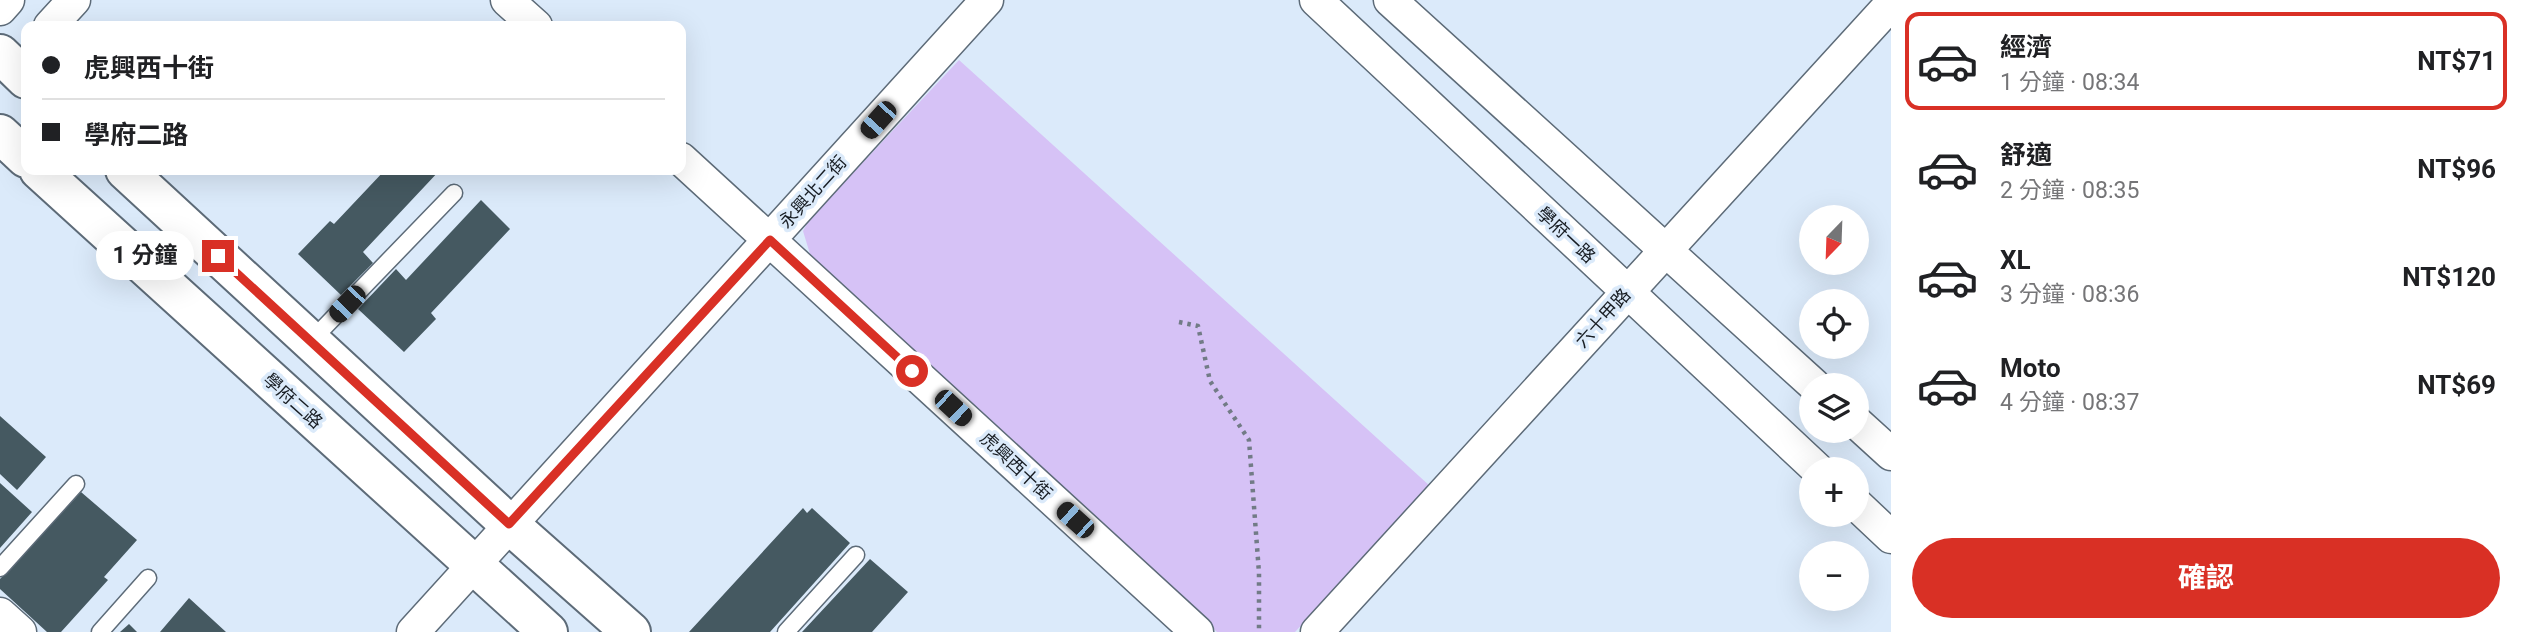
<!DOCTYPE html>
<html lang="zh-TW">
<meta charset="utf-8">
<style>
:root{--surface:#fff;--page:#f2f2f2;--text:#202124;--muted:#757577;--line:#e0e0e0;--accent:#d93025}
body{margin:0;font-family:Roboto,"Noto Sans TC",sans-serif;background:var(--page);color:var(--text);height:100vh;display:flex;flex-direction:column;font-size:26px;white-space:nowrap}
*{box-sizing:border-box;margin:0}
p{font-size:23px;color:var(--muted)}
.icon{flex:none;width:38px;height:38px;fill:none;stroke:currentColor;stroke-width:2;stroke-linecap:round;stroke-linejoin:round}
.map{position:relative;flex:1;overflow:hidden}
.side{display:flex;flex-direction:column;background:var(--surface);width:630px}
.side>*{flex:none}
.hud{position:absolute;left:21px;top:21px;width:665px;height:154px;border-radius:14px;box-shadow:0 7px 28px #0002;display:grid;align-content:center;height:154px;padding:0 21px;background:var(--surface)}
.needle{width:46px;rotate:203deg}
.buttons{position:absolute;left:1799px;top:205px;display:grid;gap:14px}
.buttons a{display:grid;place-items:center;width:70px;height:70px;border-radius:50%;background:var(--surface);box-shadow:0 7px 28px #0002;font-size:35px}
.end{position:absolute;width:32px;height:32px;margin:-16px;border:9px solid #d93025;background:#fff;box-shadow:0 0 0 4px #fff}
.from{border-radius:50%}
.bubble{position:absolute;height:49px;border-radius:24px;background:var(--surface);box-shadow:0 7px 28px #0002;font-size:23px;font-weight:700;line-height:49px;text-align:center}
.car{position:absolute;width:21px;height:42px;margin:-21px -10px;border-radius:9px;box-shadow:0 0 5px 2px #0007;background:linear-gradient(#222 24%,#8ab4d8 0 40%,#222 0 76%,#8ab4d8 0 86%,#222 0)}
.hud b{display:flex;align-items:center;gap:24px;height:66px;font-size:26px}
.hud b+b{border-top:2px solid var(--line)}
.hud i{width:18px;height:18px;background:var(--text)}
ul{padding:12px 0 0;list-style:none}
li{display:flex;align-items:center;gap:21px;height:98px;margin:0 14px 10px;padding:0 7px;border:4px solid transparent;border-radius:14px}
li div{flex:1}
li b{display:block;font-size:26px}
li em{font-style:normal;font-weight:700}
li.active{border-color:var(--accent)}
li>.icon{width:63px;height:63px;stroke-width:1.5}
.cta{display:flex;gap:14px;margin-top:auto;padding:14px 21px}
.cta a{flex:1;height:80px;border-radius:42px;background:var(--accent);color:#fff;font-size:28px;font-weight:700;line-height:80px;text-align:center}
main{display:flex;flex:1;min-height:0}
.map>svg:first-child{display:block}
.green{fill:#d6c2f6}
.building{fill:#455961}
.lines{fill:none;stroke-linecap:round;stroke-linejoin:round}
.lane-casing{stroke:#5d6b78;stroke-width:19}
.street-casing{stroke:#5d6b78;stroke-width:35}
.secondary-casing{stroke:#5d6b78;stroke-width:42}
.path{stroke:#727b86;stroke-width:4.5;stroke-dasharray:3.5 5;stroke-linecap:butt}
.lane{stroke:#fff;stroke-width:16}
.street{stroke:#fff;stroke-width:32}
.secondary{stroke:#fff;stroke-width:38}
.route{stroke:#d93025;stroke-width:9}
.labels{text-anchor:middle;stroke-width:7;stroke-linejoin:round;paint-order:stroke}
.street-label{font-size:18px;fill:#171c22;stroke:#dbeafa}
</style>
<main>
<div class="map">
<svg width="1891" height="632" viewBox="0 0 1891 632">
<rect width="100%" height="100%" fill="#dbeafa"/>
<!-- green -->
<path class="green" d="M959 60 1430 486 1295 632H1217L810 254 803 231 809 220Z"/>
<!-- building -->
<path class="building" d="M385 170H440L363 252 373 263 341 295 298 254 330 221 334 224Z
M481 200 510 229 431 313 436 319 404 352 358 309 396 269 406 280Z
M0 416 46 457 17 490 0 474Z
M0 483 32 512 0 548Z
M81 492 137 540 104 577 108 580 61 632H47L0 589V579Z
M803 508 807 513 812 508 850 543 770 632H689Z
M870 559 908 592 872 632H802Z
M189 598 226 632H160Z
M129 624 137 632H120Z"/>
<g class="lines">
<!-- lane casing -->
<g class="lane-casing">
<path id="lane" d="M311 341 454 193
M0 568 76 484
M100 632 148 578
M786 632 856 555"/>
</g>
<!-- street casing -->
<g class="street-casing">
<path id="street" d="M507 0 536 26
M1316 0 1817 469
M1390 0 1814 385
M0 9 8 0
M50 26 74 0
M681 159 1197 632
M1857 423 1891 454
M1857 505 1891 537
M0 614 20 632
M413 632 987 0
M1317 632 1891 4"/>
</g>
<!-- secondary casing -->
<g class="secondary-casing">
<path id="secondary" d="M0 54 26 79
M0 134 26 158
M39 170 548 632
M125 170 509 524 631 632"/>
</g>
<!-- path -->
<path class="path" d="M1179 322 1198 326 1210 381 1249 440 1259 573V632"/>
<!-- lane -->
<use href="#lane" class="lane"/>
<!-- street -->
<use href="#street" class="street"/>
<!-- secondary -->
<use href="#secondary" class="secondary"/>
</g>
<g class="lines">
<!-- route -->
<path class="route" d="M218 256 509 524 770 240 912 371"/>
</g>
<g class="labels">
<!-- street labels -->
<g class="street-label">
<text transform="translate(813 192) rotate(-48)" y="6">永興北二街</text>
<text transform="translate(1566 235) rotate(43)" y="6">學府一路</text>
<text transform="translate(1603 318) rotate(-48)" y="6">六十甲路</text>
<text transform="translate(293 401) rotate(42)" y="6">學府二路</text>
<text transform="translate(1016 466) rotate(43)" y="6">虎興西十街</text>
</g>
</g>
</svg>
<div class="buttons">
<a><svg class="needle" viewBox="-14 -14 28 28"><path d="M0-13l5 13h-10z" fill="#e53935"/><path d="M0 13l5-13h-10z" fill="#757577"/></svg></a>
<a><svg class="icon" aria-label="locate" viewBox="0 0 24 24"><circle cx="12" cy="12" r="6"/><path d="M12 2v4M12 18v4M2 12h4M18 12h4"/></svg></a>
<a><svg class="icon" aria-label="layers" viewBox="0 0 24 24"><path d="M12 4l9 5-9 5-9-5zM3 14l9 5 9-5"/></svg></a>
<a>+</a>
<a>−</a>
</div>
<i class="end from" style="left:912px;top:371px"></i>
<i class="end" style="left:218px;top:256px"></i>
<div class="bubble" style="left:96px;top:231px;width:98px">1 分鐘</div>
<i class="car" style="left:878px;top:120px;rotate:222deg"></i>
<i class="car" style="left:347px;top:304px;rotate:224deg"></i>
<i class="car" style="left:953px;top:408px;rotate:133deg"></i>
<i class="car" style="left:1075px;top:520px;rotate:312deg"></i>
<div class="hud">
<b><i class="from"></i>虎興西十街</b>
<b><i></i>學府二路</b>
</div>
</div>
<section class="side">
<ul>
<li class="active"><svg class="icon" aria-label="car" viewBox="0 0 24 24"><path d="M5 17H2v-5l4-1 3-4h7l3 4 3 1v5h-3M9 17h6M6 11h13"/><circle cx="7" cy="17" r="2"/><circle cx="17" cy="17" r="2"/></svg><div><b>經濟</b><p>1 分鐘 · 08:34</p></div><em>NT$71</em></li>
<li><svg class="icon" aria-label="car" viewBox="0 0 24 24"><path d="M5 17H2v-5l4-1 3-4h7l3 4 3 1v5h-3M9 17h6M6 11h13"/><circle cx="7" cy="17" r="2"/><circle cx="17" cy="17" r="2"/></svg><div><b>舒適</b><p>2 分鐘 · 08:35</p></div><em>NT$96</em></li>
<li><svg class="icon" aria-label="car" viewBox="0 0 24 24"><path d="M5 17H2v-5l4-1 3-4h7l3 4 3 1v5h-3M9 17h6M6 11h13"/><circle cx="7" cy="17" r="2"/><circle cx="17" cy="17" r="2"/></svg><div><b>XL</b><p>3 分鐘 · 08:36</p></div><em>NT$120</em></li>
<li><svg class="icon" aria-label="car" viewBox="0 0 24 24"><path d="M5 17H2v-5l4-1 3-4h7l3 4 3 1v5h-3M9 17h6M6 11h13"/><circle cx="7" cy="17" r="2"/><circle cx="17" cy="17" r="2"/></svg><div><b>Moto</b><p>4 分鐘 · 08:37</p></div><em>NT$69</em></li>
</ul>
<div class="cta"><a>確認</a></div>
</section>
</main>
